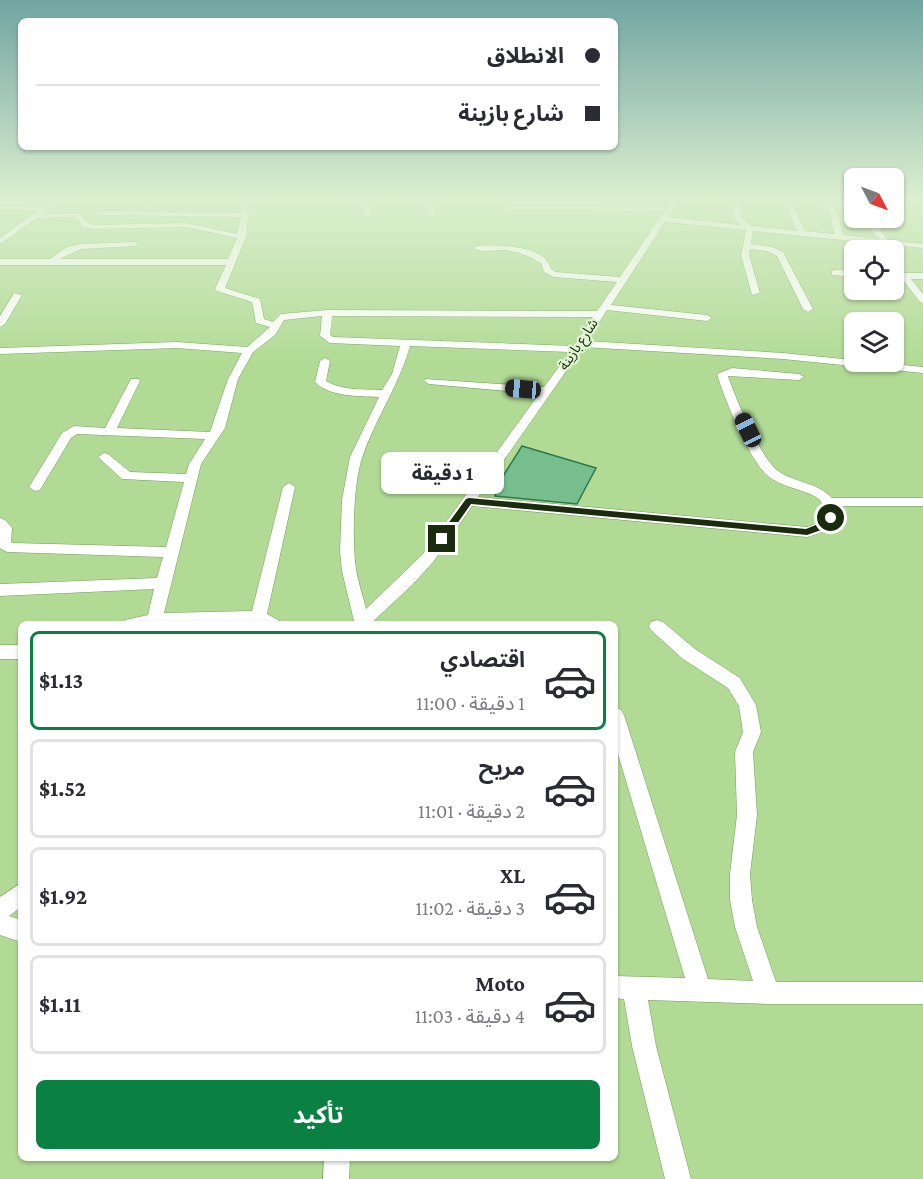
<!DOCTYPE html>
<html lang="ar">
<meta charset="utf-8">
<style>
:root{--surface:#fff;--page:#f2f2f3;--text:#2b2b33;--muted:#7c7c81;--line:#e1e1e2;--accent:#0b8043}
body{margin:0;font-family:"Crimson Pro","Noto Sans Arabic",serif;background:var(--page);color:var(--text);direction:rtl;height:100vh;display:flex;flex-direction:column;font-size:22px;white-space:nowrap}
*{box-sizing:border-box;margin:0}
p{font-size:20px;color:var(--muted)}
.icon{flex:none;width:33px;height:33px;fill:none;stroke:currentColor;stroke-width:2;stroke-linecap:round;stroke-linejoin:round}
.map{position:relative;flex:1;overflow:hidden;direction:ltr}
.panel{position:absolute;left:18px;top:621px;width:600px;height:540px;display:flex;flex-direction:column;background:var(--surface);border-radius:9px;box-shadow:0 2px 4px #0004;direction:rtl}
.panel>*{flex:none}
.hud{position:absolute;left:18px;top:18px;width:600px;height:132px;border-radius:9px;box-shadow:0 2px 4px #0004;direction:rtl;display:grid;align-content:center;height:132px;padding:0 18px;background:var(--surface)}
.needle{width:39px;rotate:131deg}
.controls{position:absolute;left:844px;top:168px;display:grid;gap:12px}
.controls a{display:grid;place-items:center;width:60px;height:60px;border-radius:9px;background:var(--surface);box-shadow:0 2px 4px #0004;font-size:30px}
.end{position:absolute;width:27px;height:27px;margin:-14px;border:8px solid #1b2b10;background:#fff;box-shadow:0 0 0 3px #fff}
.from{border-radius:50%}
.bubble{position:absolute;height:42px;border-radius:9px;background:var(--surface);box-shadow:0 2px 4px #0004;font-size:20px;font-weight:700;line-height:42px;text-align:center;direction:rtl}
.car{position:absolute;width:18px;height:36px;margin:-18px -9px;border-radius:8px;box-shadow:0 0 4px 2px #0007;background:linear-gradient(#222 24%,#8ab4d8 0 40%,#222 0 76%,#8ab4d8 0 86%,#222 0)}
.hud b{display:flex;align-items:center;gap:21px;height:57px;font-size:22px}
.hud b+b{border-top:2px solid var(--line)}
.hud i{width:15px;height:15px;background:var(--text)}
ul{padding:10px 0 0;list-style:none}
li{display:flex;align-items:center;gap:18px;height:99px;margin:0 12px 9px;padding:0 6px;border:3px solid var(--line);border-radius:9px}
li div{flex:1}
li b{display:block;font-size:22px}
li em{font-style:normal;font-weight:700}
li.selected{border-color:var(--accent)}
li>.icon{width:54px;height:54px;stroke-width:1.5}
.action{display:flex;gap:12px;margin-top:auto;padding:12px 18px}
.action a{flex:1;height:69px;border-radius:9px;background:var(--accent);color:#fff;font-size:24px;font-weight:700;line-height:69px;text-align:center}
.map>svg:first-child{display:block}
.building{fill:#76be8d;stroke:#30784b;stroke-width:1.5}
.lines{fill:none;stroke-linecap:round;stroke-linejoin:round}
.minor-casing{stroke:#759c5a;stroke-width:1}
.minor{fill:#fff;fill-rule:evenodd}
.route{fill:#1b2b10}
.labels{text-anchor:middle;stroke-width:4.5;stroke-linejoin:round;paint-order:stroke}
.far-street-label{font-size:14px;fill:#1b2b10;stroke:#dff5d2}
</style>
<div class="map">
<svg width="923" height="1179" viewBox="0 0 923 1179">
<rect width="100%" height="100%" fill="#b1db95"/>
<!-- building -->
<path class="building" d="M522 446 596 468 577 504 495 496 498 484Z"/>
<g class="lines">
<!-- minor casing -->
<g class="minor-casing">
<path id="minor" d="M55 198H64L44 214 79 213 88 223 93 225 186 223 237 234 241 217 102 215 98 213 102 211 241 213 244 200 259 198 250 203 246 237 225 288 260 299 264 319 273 322 281 314 327 310 597 311 617 282 554 277 544 272 541 263C529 256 517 251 503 250 493 250 481 253 473 248L477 246C497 245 545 244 551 269L556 272 620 277 664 211 504 210 507 206 667 207 673 198H681L668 217 741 225 734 219 731 198H739L742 218 752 226 797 231 782 198H790L805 231 834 234 829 212 817 198H825L837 212 843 235 879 239 866 223 853 220 855 216 872 219 888 240 923 244V248L753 231 751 244 772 247 783 252 813 309 808 312 803 309 777 256 767 251 750 249 749 255 760 293 752 295 741 255 746 230 665 222 611 305 707 315 712 318 707 321 607 310 587 341 783 353 923 367V373L783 359 583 347 478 497 807 527C820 524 830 511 819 499 803 488 781 488 767 475 749 459 724 398 717 374L732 368 799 374 804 377 799 380 728 376C735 397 761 459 778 471 795 483 817 482 832 498H923V506H836C837 527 825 532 807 537L472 506 433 562 412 585 370 624H352L354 621 342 571 340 551 342 500 350 457 379 397C358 396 330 397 315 382L320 361 325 358 330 361 326 381C343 391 363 389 382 390L392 374 400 346 330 343 320 336 322 316 284 320 275 335 253 352 238 379 225 428 201 464 164 613 252 611 283 487 289 483 295 487 267 614 278 620 280 624H123L125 620 148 615 154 589 0 596V584L157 578 163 557 7 552 0 548V518L5 520 12 528 11 542 14 543 166 547 184 482 122 479 98 457 104 453 108 454 130 472 186 474 189 464 205 439 77 434 71 438 40 490 35 491 29 487 62 433 74 426 105 428 131 379H139L140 381 117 428 210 432 228 379 242 353 177 348 0 354V348L177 342 247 347 270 327 256 323 252 302 217 291 215 289 226 265H0V259H50L67 247 80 244 135 242 139 244 135 246 81 249 60 259H228L237 238 186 227 93 229 82 227 77 217 37 218 0 244V238L37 211 0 210V206L43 207ZM332 316 593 317 574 346 333 337 330 335ZM410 346 570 352 544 387 425 379 424 381 429 384 539 394 423 554 366 609C363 596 358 582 356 569 352 540 353 482 363 455 377 416 399 385 410 346Z
M151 198H159L151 204 147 202Z
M362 198H370V217L363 215Z
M426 198H434V216L427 214Z
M835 270 855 271V277L832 275V271Z
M904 273H923V279H911L923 294V303L920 302 900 276Z
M14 293 22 295 5 324 0 327V316Z
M657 620 663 622 695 649 740 678 756 705 761 732 753 752 757 815 750 874 752 900 757 927 776 982H923V1004H768L648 1000 656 1046 691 1179H665L632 1046 624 999 615 998V976L685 978 615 744V707L621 710 624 715 708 979 753 981 735 927 730 900V874L737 815 735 752 743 732 739 706 728 688 683 659 651 630 649 626 651 622Z
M0 645H21V659H0Z
M21 883V907L9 916 21 920V942L0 935V897Z
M324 1158H350L349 1179H323Z"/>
</g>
<!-- minor -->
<use href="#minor" class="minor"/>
</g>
<!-- sky -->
<linearGradient id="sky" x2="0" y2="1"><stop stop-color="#71a5a2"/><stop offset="0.55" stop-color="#dcefcf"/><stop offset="1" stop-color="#dcefcf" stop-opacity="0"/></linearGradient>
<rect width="923" height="363" fill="url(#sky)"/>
<!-- route -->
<path class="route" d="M469 498 806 529 823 522 827 516 835 518 830 527 807 535 471 504 445 541H439V536L466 499Z"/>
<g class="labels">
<!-- far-street labels -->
<g class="far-street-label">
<text transform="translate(578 344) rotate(-56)" y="5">شارع بازينة</text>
</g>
</g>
</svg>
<div class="controls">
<a><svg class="needle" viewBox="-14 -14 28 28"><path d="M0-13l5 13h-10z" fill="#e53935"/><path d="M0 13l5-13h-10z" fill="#7c7c81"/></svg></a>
<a><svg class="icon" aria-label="locate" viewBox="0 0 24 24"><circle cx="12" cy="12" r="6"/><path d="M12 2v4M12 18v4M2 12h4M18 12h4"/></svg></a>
<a><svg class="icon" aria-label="layers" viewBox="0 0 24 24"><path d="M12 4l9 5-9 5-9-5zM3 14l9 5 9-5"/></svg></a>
</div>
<i class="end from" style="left:831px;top:518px"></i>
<i class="end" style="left:442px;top:539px"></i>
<div class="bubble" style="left:381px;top:452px;width:123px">1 دقيقة</div>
<i class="car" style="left:523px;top:389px;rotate:275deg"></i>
<i class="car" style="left:748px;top:430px;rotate:334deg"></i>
<div class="hud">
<b><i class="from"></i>الانطلاق</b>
<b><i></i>شارع بازينة</b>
</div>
<section class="panel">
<ul>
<li class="selected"><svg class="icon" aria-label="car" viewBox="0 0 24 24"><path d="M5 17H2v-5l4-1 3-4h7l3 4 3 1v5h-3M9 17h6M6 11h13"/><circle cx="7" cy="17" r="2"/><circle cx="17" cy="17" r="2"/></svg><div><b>اقتصادي</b><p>1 دقيقة · 11:00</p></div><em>$1.13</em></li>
<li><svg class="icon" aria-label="car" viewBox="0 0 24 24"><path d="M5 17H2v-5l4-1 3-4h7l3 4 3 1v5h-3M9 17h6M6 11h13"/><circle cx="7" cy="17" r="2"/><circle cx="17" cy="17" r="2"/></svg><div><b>مريح</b><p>2 دقيقة · 11:01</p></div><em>$1.52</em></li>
<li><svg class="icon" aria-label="car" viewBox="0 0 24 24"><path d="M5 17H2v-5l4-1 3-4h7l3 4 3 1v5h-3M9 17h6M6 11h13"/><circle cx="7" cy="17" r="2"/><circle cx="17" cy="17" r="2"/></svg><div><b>XL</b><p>3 دقيقة · 11:02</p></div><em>$1.92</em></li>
<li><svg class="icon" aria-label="car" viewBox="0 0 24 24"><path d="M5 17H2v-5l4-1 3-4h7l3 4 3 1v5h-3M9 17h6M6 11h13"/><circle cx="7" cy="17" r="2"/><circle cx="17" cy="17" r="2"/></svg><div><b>Moto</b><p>4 دقيقة · 11:03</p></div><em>$1.11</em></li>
</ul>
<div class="action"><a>تأكيد</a></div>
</section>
</div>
